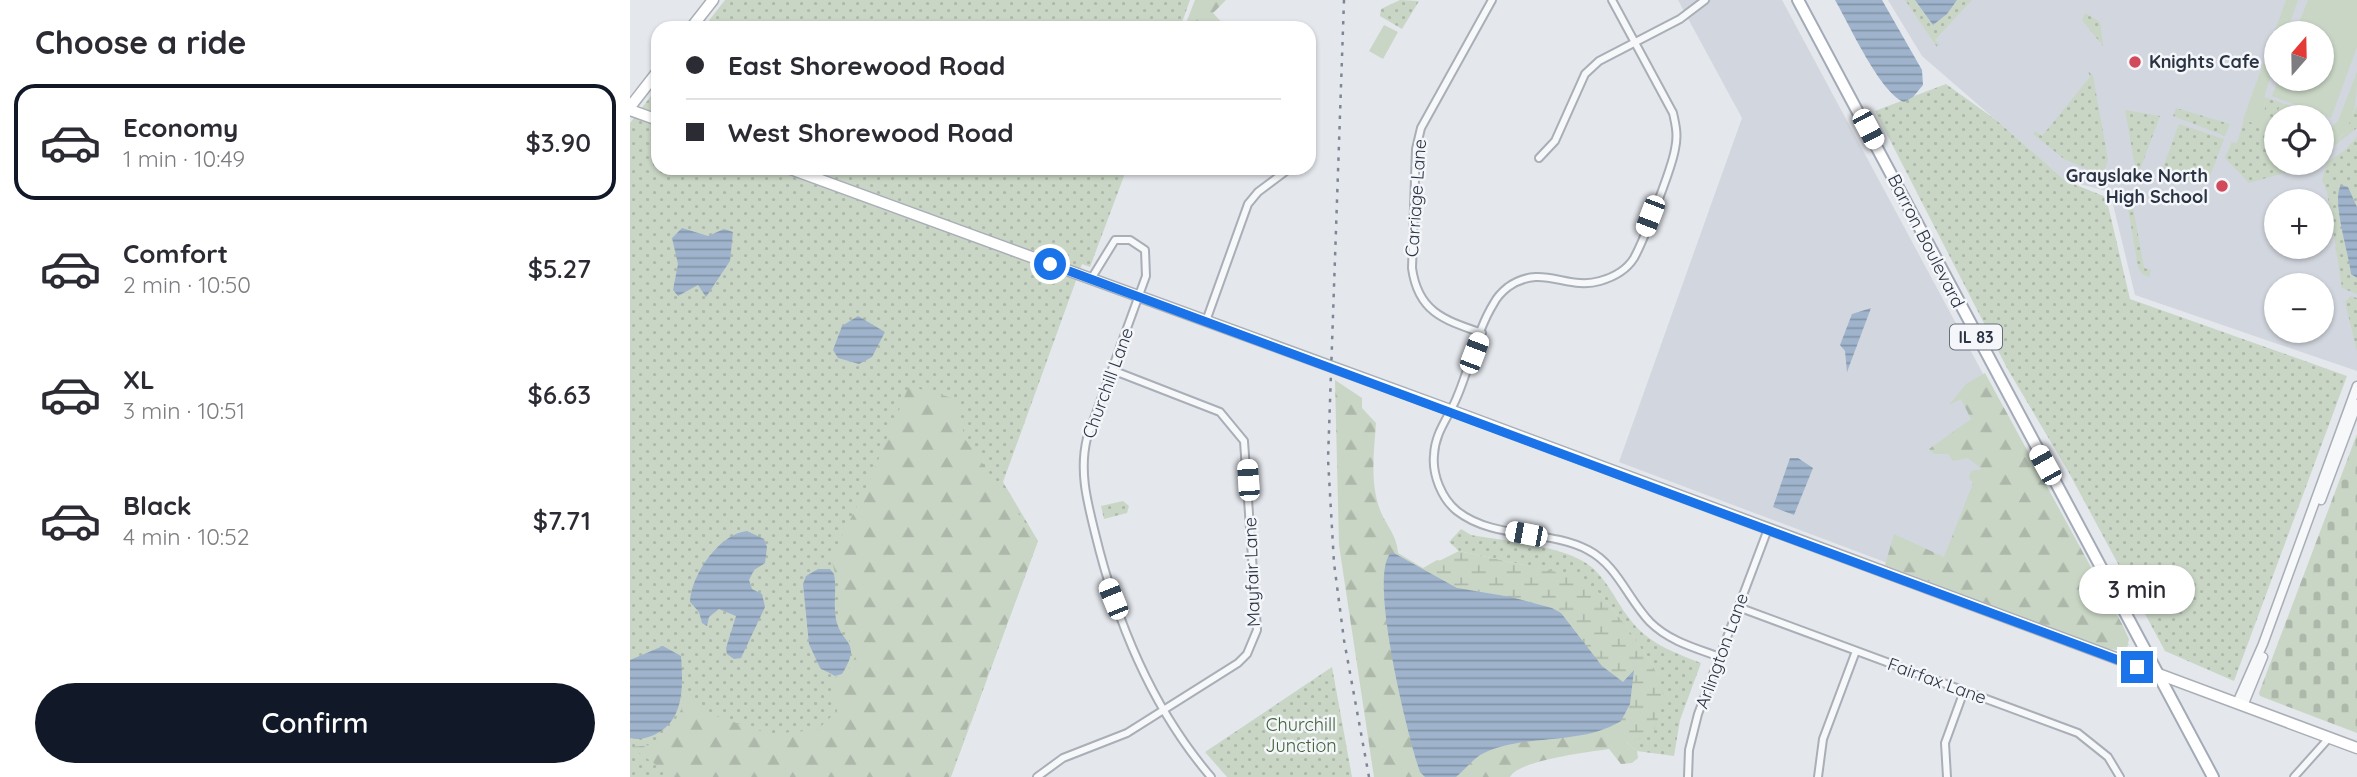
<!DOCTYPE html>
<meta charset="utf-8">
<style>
:root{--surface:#fff;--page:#f2f2f3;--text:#2b2b33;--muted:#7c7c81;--line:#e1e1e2;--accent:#111827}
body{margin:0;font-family:Quicksand,sans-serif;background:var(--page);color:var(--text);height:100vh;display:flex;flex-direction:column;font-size:26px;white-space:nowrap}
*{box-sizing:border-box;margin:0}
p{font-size:23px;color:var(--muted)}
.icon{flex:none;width:38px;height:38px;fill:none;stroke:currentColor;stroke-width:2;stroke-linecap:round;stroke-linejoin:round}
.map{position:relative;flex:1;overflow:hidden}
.drawer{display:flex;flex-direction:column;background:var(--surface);width:630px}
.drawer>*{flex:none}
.banner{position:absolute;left:21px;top:21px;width:665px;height:154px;border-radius:21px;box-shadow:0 2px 5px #0004;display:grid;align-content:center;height:154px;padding:0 35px;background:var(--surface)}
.needle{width:46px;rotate:20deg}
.tools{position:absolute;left:1634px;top:21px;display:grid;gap:14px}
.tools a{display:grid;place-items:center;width:70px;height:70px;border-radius:50%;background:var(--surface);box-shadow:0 2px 5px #0004;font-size:35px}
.end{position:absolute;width:32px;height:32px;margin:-16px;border:9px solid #1a73e8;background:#fff;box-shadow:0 0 0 4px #fff}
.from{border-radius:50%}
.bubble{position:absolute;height:49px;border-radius:24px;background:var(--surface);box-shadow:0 2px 5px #0004;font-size:23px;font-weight:600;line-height:49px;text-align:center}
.car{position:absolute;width:21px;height:42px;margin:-21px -10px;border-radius:9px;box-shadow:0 0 5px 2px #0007;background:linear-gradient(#fff 24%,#345 0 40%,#fff 0 76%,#345 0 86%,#fff 0)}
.banner b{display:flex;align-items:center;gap:24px;height:66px;font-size:26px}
.banner b+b{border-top:2px solid var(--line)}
.banner i{width:18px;height:18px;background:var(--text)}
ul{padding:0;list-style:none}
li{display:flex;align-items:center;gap:21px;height:116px;margin:0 14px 10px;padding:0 21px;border:4px solid transparent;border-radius:21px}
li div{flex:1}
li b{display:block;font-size:26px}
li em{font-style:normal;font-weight:600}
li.current{border-color:var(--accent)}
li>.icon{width:63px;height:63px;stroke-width:1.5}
h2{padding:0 35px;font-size:32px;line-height:84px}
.action{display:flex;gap:14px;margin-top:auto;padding:14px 35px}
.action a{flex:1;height:80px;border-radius:42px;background:var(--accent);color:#fff;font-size:28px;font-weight:600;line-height:80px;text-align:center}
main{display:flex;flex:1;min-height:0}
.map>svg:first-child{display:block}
.built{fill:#d2d6de;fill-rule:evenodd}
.grass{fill:url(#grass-dots)}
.forest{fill:url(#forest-firs)}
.wetland{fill:url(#wetland-marsh)}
.cemetery{fill:url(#cemetery-stones)}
.garden{fill:#c9d6c5}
.water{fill:url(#water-rules)}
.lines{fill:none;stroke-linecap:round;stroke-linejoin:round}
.minor-casing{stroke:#a9aeb7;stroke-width:10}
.tertiary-casing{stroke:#a9aeb7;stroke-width:11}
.secondary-casing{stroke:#a9aeb7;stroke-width:13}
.primary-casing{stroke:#a3abb8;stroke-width:14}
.minor{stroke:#f7f8fa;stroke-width:6}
.tertiary{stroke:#f7f8fa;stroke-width:8}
.secondary{stroke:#fff;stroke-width:10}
.primary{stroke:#fff;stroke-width:10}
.rail{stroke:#7d8696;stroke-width:2.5;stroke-dasharray:3.5 7;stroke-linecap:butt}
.route{stroke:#1a73e8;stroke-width:9}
.poi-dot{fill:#d1495b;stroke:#f4f6f9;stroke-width:2.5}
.labels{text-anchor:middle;stroke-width:5;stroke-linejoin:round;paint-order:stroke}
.shield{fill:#f4f6f9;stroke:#676e7b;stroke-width:2}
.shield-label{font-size:16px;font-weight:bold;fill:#2b3445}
.poi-label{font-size:18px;font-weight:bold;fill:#2b3445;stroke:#f4f6f9;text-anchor:start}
.street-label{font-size:18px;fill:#2b3445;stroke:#f4f6f9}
.park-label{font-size:18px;fill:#3f6138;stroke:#f4f6f9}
</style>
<main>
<section class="drawer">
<h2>Choose a ride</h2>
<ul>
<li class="current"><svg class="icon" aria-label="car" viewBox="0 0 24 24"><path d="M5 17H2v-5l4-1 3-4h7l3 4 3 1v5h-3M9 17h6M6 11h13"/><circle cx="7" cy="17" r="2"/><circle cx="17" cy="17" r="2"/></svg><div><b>Economy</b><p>1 min · 10:49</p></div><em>$3.90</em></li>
<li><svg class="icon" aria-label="car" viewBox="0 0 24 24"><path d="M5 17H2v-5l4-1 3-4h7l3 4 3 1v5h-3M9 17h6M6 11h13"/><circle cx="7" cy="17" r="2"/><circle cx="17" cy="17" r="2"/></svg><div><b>Comfort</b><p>2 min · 10:50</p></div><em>$5.27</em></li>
<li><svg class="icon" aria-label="car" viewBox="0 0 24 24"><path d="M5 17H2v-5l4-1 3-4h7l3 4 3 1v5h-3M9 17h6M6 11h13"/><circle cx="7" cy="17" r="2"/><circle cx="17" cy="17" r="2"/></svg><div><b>XL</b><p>3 min · 10:51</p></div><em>$6.63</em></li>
<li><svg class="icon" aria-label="car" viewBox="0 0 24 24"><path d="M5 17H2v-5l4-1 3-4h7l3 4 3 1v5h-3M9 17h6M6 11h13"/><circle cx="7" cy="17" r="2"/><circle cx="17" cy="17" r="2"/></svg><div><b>Black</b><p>4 min · 10:52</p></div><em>$7.71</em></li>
</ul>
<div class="action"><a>Confirm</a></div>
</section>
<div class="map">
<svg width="1727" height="777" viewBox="0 0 1727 777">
<defs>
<pattern id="grass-dots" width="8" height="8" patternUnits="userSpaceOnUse" patternTransform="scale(1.75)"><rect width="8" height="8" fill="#c9d6c5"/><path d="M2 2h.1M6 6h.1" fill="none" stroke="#adb8ab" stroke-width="1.8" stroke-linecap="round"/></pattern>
<pattern id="forest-firs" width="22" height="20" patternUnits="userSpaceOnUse" patternTransform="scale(1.75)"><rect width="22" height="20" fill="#c9d6c5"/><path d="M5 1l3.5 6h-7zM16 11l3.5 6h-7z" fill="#adb8ab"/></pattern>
<pattern id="wetland-marsh" width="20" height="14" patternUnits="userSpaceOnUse" patternTransform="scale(1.75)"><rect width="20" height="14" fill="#c9d6c5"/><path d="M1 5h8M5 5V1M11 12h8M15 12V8" fill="none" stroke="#adb8ab"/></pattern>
<pattern id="cemetery-stones" width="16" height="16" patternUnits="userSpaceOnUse" patternTransform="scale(1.75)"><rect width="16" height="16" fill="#c9d6c5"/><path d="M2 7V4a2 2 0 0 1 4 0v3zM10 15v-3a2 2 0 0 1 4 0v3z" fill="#adb8ab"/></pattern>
<pattern id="water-rules" width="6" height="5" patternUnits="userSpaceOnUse" patternTransform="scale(1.75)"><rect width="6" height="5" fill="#9fb4cc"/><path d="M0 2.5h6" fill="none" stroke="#8293a7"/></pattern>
</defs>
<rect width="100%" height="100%" fill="#e4e7ec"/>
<!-- built -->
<path class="built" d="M1048 0H1152L1499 645 1491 651 989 462 1112 118Z
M1258 0H1727V371L1505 295 1480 192 1435 180 1292 56ZM1647 33H1692V79H1647ZM1647 117H1692V163H1647ZM1647 201H1692V247H1647ZM1647 285H1692V331H1647Z"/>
<!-- grass -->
<path class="grass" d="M95 0H560L550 28H73Z
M770 0 789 1 772 29 750 16 751 9Z
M1275 0H1342L1305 40 1309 44 1307 47Z
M1455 13 1470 22 1473 46 1452 20Z
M1458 71 1463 76 1478 160 1475 169 1466 173 1434 159 1403 134 1405 131 1412 136 1460 77Z
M1316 84 1366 120 1436 181 1476 197 1500 299 1717 376 1604 681 1535 651 1438 471 1377 368 1245 111Z
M28 87V168H497L460 267 452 264 373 482 408 541 321 777H0V123Z
M1634 97 1667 108 1650 106 1643 126 1635 112Z
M1727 105V128L1692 155V149L1712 136Z
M1546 108 1600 124 1595 136 1543 116Z
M1495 110 1530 116 1508 175 1506 172Z
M1626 118 1647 144V163H1672L1674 167 1619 183 1595 158 1602 142 1607 143 1614 120 1623 123Z
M1549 124 1594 139 1577 184 1529 178Z
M1727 137V294L1712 288 1697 192 1692 180 1697 162 1714 151Z
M1502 195 1508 198 1502 201 1514 268 1521 270 1519 277 1512 274 1508 267 1497 202Z
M1721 296 1727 298V351L1715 302Z
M493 501 499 506 497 513 474 519 471 506Z
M831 529 841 535C874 541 928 545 956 563 975 575 985 600 999 618 1017 643 1043 652 1071 663L1050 720 1044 756 1007 751 996 742 1028 675 999 630 969 593 898 566 829 551 819 542Z
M702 667 722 777H597L575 752Z"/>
<!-- forest -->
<path class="forest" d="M565 0H596L583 13 597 28H554Z
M1355 373 1492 624 1499 639 1496 651 1479 649 1255 565 1264 534 1314 557 1343 483 1339 477 1341 471 1352 469 1338 458 1323 461 1318 454H1304L1299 449 1341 419 1331 399 1319 405 1336 384Z
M705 380 732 398V408L746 423C744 451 740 480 749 507 755 525 767 534 768 553L793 568 807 560 969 593 999 630 1028 675 1035 699 1022 735 996 742 1007 751 1008 758 1002 763 991 764 979 749C959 752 889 760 880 777H744L709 545Z
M279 386 326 399 335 439 408 541 319 777H43L1 747 31 744 51 710 52 683 74 712 139 734 187 730 207 711 199 680 218 671 226 655 208 614 211 595 201 558 239 482Z"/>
<!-- wetland -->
<path class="wetland" d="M829 551 950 577 969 593 999 630 1028 675 1035 699 1022 735 996 742 982 727 991 721 993 683 972 666 935 622 859 593 827 588 793 569Z"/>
<!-- cemetery -->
<path class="cemetery" d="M1727 434V733L1630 696 1629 693Z"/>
<!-- garden -->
<path class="garden" d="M1656 0H1668L1656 33H1647C1647 41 1648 49 1647 56 1643 81 1623 101 1643 125L1650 105 1667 108 1683 117H1647V144L1634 133 1626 120 1624 123 1613 120Z
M1678 0H1727V47L1701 118 1642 96 1648 79H1692V33H1665Z
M754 25 768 32 753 59 739 51Z
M1727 72C1727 104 1725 134 1692 149V136L1708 121Z"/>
<!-- water -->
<path class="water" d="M1205 0H1252L1292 70 1293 85 1283 97 1274 102C1250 93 1219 24 1205 0Z
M1285 0H1327L1317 14 1303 25Z
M1711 185 1718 187 1727 207V278L1721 274C1719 254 1701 200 1711 185Z
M52 228 78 236 94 229 103 232 100 261 76 297 68 285 48 296 43 290 48 264 42 238Z
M1241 308 1217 372 1215 351 1210 345 1222 314Z
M228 316 255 332 242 357 229 364 208 358 203 350 212 326Z
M1160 458H1168L1183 468 1164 515 1143 507Z
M117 531 134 539 137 547 135 563 124 570 119 580 122 589 132 594 135 607 111 658 104 659 97 654 96 648 106 616 89 609 79 617 77 626 72 623 69 612 60 602C61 575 89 534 117 531Z
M762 552 827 588 881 597 922 608 931 613 972 666 993 682 1004 670 1000 704 991 721C951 746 896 733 854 753 842 759 836 769 826 777H795L790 772C779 740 736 571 762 552Z
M188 569H200L204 574C207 589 203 603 206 619 211 645 233 640 212 674L205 676 190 668 179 644 173 584 176 576Z
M33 646 51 656C53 685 55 719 26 734 18 738 9 740 0 738V660Z"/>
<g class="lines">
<!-- minor casing -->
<g class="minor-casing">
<path id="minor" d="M982 0 1043 113C1046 126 1048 136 1045 149 1042 168 1013 242 1004 258 996 271 984 277 970 281 937 291 912 263 878 287 873 291 867 297 864 303 847 330 840 367 827 397 819 417 805 432 804 455 802 475 812 499 827 511 864 540 918 529 958 550 987 565 998 599 1020 622 1039 641 1065 648 1090 657
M909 158 925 141 955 74 969 61 1050 19 1075 0
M461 279 485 240H500L515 250 516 276 457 438C449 471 457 501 465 533 486 620 522 708 581 777
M576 321 618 204 628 192 660 168
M852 333C814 320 788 312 782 268L786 149 791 128 862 0
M1108 607 1448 733 1478 757 1490 777
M407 777 433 758 497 733 608 663 617 654 627 630 614 441 590 412 482 370
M1058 777 1059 750 1068 714 1138 529
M1188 777 1193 739 1226 651
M1317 777 1315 743 1334 691
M1664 777 1699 738"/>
</g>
<!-- tertiary casing -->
<g class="tertiary-casing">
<path id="tertiary" d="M1691 500 1727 404
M1607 703 1633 644 1727 386
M1613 706 1633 657"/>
</g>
<!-- secondary casing -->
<g class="secondary-casing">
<path id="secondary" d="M61 28 83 0
M0 107 28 71
M0 110 28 120
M158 168 820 410 1727 748"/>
</g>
<!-- primary casing -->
<g class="primary-casing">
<path id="primary" d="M1168 0 1583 777"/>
</g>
<!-- minor -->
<use href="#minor" class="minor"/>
<!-- tertiary -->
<use href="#tertiary" class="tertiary"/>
<!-- secondary -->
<use href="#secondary" class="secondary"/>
<!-- primary -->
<use href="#primary" class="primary"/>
<!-- rail -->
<path class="rail" d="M714 0 698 459 704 563 714 640 739 777"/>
</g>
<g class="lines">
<!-- route -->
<path class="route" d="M420 264 1507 667"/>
</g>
<!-- markers -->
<g class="poi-dot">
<circle cx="1505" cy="62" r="7"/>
<circle cx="1592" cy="186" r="7"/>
</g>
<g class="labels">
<!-- shield labels -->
<rect class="shield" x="1320" y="324.5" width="52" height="25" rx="5"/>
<g class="shield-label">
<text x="1346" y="343">IL 83</text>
</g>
<!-- poi labels -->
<g class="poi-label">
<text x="1519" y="68">Knights Cafe</text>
<text x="1578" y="182" text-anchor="end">Grayslake North<tspan x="1578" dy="21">High School</tspan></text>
</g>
<!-- street labels -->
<g class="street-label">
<text transform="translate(786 198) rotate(-86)" y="6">Carriage Lane</text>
<text transform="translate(1296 241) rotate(63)" y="6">Barron Boulevard</text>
<text transform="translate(478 383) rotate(-70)" y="6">Churchill Lane</text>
<text transform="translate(622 572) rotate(-92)" y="6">Mayfair Lane</text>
<text transform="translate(1092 651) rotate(-70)" y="6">Arlington Lane</text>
<text transform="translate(1307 681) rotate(20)" y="6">Fairfax Lane</text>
</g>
<!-- park labels -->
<g class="park-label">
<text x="671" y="731">Churchill<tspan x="671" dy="21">Junction</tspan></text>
</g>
</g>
</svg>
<div class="tools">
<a><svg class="needle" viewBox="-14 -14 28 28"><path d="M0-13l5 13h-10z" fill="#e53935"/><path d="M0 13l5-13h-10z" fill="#7c7c81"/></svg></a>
<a><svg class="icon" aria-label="locate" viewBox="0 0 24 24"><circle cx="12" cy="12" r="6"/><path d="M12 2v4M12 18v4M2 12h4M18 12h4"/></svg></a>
<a>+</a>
<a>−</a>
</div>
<i class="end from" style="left:420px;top:264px"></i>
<i class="end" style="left:1507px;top:667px"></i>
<div class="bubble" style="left:1449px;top:565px;width:116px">3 min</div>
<i class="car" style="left:1238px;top:129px;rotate:152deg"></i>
<i class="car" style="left:1020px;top:216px;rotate:201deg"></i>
<i class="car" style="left:844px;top:353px;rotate:21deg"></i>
<i class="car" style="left:1415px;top:465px;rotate:331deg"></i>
<i class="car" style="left:618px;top:480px;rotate:356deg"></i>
<i class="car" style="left:896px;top:534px;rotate:281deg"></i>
<i class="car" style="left:483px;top:599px;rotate:338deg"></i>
<div class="banner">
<b><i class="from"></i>East Shorewood Road</b>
<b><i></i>West Shorewood Road</b>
</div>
</div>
</main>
